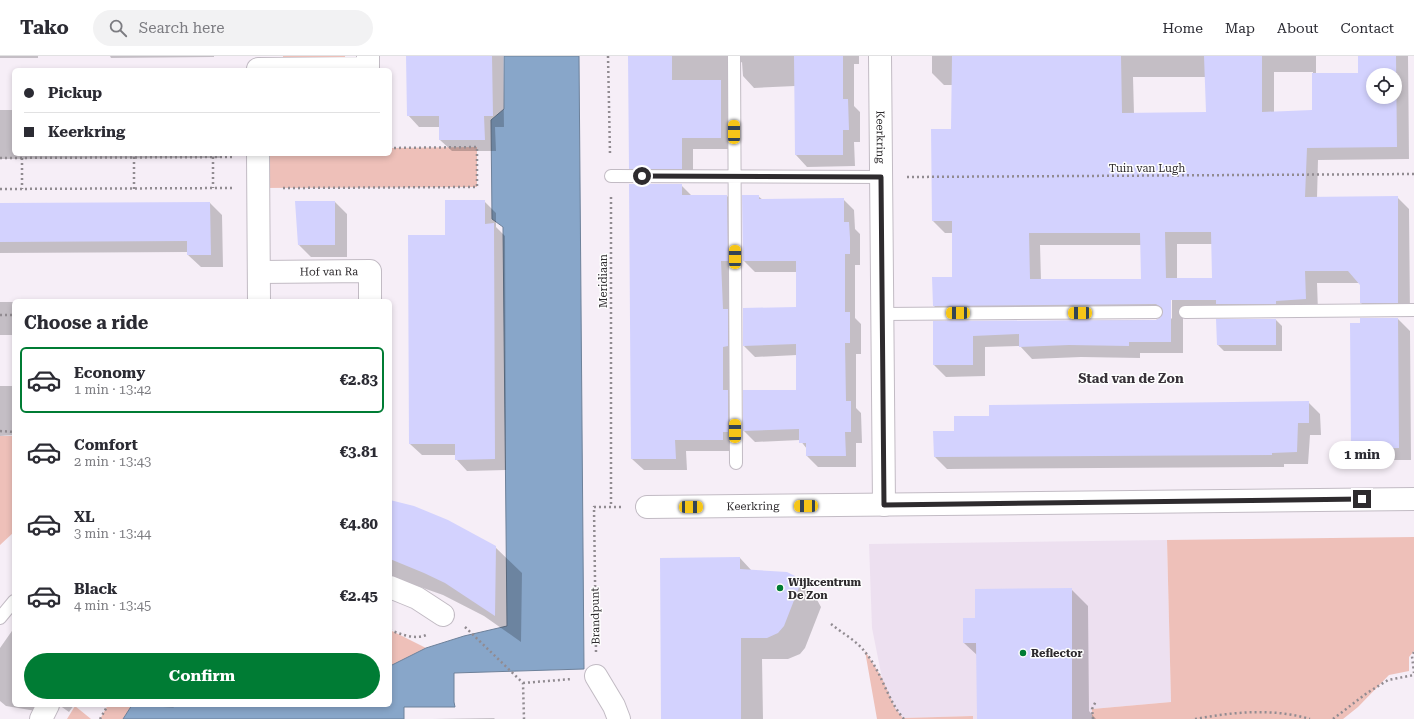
<!DOCTYPE html>
<meta charset="utf-8">
<style>
:root{--surface:#fff;--page:#f2f2f3;--text:#2b2b33;--muted:#7c7c81;--line:#e1e1e2;--accent:#007c34}
body{margin:0;font-family:"Roboto Serif",serif;background:var(--page);color:var(--text);height:100vh;display:flex;flex-direction:column;font-size:15px;white-space:nowrap}
*{box-sizing:border-box;margin:0}
p{font-size:13px;color:var(--muted)}
.icon{flex:none;width:22px;height:22px;fill:none;stroke:currentColor;stroke-width:2;stroke-linecap:round;stroke-linejoin:round}
.map{position:relative;flex:1;overflow:hidden}
.drawer{position:absolute;left:12px;top:243px;width:380px;height:408px;display:flex;flex-direction:column;background:var(--surface);border-radius:6px;box-shadow:0 2px 6px #0003}
.drawer>*{flex:none}
.hud{position:absolute;left:12px;top:12px;width:380px;height:88px;border-radius:6px;box-shadow:0 2px 6px #0003;display:grid;align-content:center;height:88px;padding:0 12px;background:var(--surface)}
.controls{position:absolute;left:1366px;top:12px;display:grid;gap:8px}
.controls a{display:grid;place-items:center;width:36px;height:36px;border-radius:50%;background:var(--surface);box-shadow:0 2px 6px #0003;font-size:20px}
.end{position:absolute;width:18px;height:18px;margin:-9px;border:5px solid #2e2b2e;background:#fff;box-shadow:0 0 0 2px #fff}
.from{border-radius:50%}
.bubble{position:absolute;height:28px;border-radius:14px;background:var(--surface);box-shadow:0 2px 6px #0003;font-size:13px;font-weight:700;line-height:28px;text-align:center}
.car{position:absolute;width:12px;height:24px;margin:-12px -6px;border-radius:5px;box-shadow:0 0 3px 1px #0007;background:linear-gradient(#f5c518 24%,#345 0 40%,#f5c518 0 76%,#345 0 86%,#f5c518 0)}
.hud b{display:flex;align-items:center;gap:14px;height:38px;font-size:15px}
.hud b+b{border-top:1px solid var(--line)}
.hud i{width:10px;height:10px;background:var(--text)}
ul{padding:0;list-style:none}
li{display:flex;align-items:center;gap:12px;height:66px;margin:0 8px 6px;padding:0 4px;border:2px solid transparent;border-radius:6px}
li div{flex:1}
li b{display:block;font-size:15px}
li em{font-style:normal;font-weight:700}
li.current{border-color:var(--accent)}
li>.icon{width:36px;height:36px;stroke-width:1.5}
h2{padding:0 12px;font-size:18px;line-height:48px}
.action{display:flex;gap:8px;margin-top:auto;padding:8px 12px}
.action a{flex:1;height:46px;border-radius:24px;background:var(--accent);color:#fff;font-size:16px;font-weight:700;line-height:46px;text-align:center}
header{display:flex;align-items:center;gap:24px;box-sizing:border-box;height:56px;padding:0 20px;background:var(--surface);border-bottom:1px solid var(--line)}
header strong{font-size:19px}
nav{display:flex;gap:22px;margin-inline-start:auto;font-size:14px}
.search{width:280px;height:36px;background:var(--page);display:flex;align-items:center;gap:10px;box-sizing:border-box;padding:0 14px;border-radius:22px;color:var(--muted);font-size:15px}
.map>svg:first-child{display:block}
.built{fill:#ede0f0}
.green{fill:#eec0b9}
.water{fill:#88a6c9;stroke:#6d819a}
.shadow{fill:#0003;fill-rule:evenodd}
.building{fill:#d3d2fe;fill-rule:evenodd}
.lines{fill:none;stroke-linecap:round;stroke-linejoin:round}
.service-casing{stroke:#c2bbc4;stroke-width:14}
.minor-casing{stroke:#c2bbc4;stroke-width:24}
.path{stroke:#918b91;stroke-width:2.5;stroke-dasharray:2 3;stroke-linecap:butt}
.service{stroke:#fff;stroke-width:12}
.minor{stroke:#fff;stroke-width:22}
.route{stroke:#2e2b2e;stroke-width:5}
.poi-dot{fill:#007c34;stroke:#fefefe;stroke-width:1.5}
.labels{text-anchor:middle;stroke-width:3;stroke-linejoin:round;paint-order:stroke}
.street-label{font-size:11px;fill:#2e2b2e;stroke:#fefefe}
.poi-label{font-size:11px;font-weight:bold;fill:#2e2b2e;stroke:#fefefe;text-anchor:start}
.quarter-label{font-size:13px;font-weight:bold;fill:#383239;stroke:#fefefe}
</style>
<header>
<strong>Tako</strong>
<div class="search"><svg class="icon" aria-label="search" viewBox="0 0 24 24"><circle cx="10" cy="10" r="6"/><path d="M15 15l6 6"/></svg>Search here</div>
<nav><a>Home</a><a>Map</a><a>About</a><a>Contact</a></nav>
</header>
<div class="map">
<svg width="1414" height="663" viewBox="0 0 1414 663">
<rect width="100%" height="100%" fill="#f6eef7"/>
<!-- built -->
<path class="built" d="M1167 484 1171 646 1092 653V663H973V660L903 662 895 652 882 622 872 572 869 488Z"/>
<!-- green -->
<path class="green" d="M283 0H345V1H283Z
M477 91V131L258 132V98H390V92Z
M0 380H14V476L0 489Z
M1414 481V595L1409 601V615L1389 619 1358 651 1343 663H1092V653L1171 646 1167 484Z
M390 574 426 592 390 610Z
M865 595 882 622 895 652 903 662 973 660V663H877Z
M108 649H132L123 663H100Z
M75 650 91 663H67Z"/>
<!-- water -->
<path class="water" d="M504 0H579L584 613 454 617V646L455 651H404V663H123L132 649 173 651 179 649H390V610L426 592 464 580 507 570 503 171 492 163 491 64 504 53Z"/>
<!-- shadow -->
<path class="shadow" d="M0 0H38V2H0Z
M110 0H214V1L111 2Z
M407 0H503L504 71H495L496 95H452L440 84V71H419L408 59Z
M629 0H859V8H854V50L860 56V86H854L855 110 807 111 796 99 795 30 754 32 743 20 742 6 738 8 732 93H693V124H641L630 112Z
M932 0H1316V18H1359V0H1408L1409 103 1318 104 1317 142 1397 141 1409 153 1410 258 1373 259 1361 247 1360 227H1317L1318 255 1183 256V297H1140V302L1081 301 1032 303 1020 290 985 291V320L946 321 934 309V266L1156 264 1164 260 946 262 934 250 954 222V177H945L933 165 952 74V29H944L932 17ZM1274 16H1313V55L1274 57ZM1373 19H1395V41H1373ZM1133 21H1206L1207 57 1134 58ZM1177 188H1212L1213 223H1177ZM1040 189H1141L1142 224H1041ZM1170 239H1172V263L1170 261Z
M0 54H14V98H222V102L0 103Z
M681 129 692 140H727L738 151 734 395H686L687 414H644L632 403Z
M758 140 763 144 843 143 854 154 855 173 860 178V209H855V262L861 268V298H856V352L861 357 862 387H856V411H818L807 400V393L800 384 755 386 744 375 798 335 797 299 755 301 744 290 797 252V216H755L744 205Z
M484 145 496 157V171L505 180 506 414 467 415 456 403V399H422L410 388 409 180H446Z
M296 146H335L347 158V201H311L299 189Z
M210 147 222 159 223 211H201L188 199V196L0 197V148Z
M0 246H14V279H0Z
M1398 263 1410 275 1411 404H1364L1352 392Z
M1276 264 1282 270V295H1224L1218 289Z
M0 330H14V379L0 380Z
M1308 346 1320 358 1321 379H1310L1308 408H1284V411L947 413 935 401 955 376 990 361Z
M390 445 495 491 522 517 521 586 484 560 443 539 409 527 390 523Z
M740 502 752 515 795 521 816 542 821 551 805 592 800 598 788 603H762L763 663H662Z
M1071 533 1088 550 1089 655 1096 663H977V599L964 587 976 563Z
M14 572V649H46L42 656 6 650 0 645V592Z
M59 649H74L69 656Z
M494 662 495 663H432Z"/>
<!-- building -->
<path class="building" d="M406 0H492L493 60H484L485 84H439V60H407Z
M628 0H672V24H721V82H682V113H629Z
M794 0H843V43H848L849 74H843V99H795Z
M952 0H1121L1122 57 1206 56 1204 0H1262V56L1312 54V17H1358V0H1396L1397 91 1307 92 1305 141 1398 140V247H1360V229L1348 215H1305L1306 243 1276 245V248H1216V244H1171V286H1129V290L1069 289 1019 291V278L973 280V309H933V265L1156 264 1160 262 1163 256 1162 252 1156 248 933 250 932 221H952V165H932L931 73H951ZM1373 19H1395V41H1373ZM1165 176H1211L1212 222H1166ZM1029 177H1140L1141 223H1030Z
M629 128H682V139H727L728 205H721L723 253H728V290L723 291V334H728V376H723V384H675L676 403H631Z
M742 139H759V143L844 142V166H849L850 182V198H845V256H850V287H845L846 345H851V376H845L846 400H806V387H799V373L743 375V334H796V288L743 290V252L796 251V205H743Z
M445 144H485V168L494 167 495 403 455 404V388H409L408 179H445Z
M295 145H335V189H298Z
M210 146 211 199H187V185L0 186V147Z
M1360 262H1398L1399 392 1351 393 1350 267H1360Z
M1216 263H1276V289H1217Z
M1309 345V367H1298L1297 396 1272 397V399L934 401 933 375H954V360H989V349Z
M390 444 414 450 448 464 496 490 495 560 445 527 424 517 390 503Z
M740 501V513L787 516 795 520 800 529 784 570 778 577 767 582H741V663H661L660 502Z
M1072 532V663H977L976 587H963V562H975V533Z"/>
<g class="lines">
<!-- service casing -->
<g class="service-casing">
<path id="service" d="M734 0 736 407
M611 120 881 121
M1185 256 1414 254
M882 258 1156 256
M0 562 14 545"/>
</g>
<!-- minor casing -->
<g class="minor-casing">
<g id="minor">
<path id="s1" d="M880 0 884 449"/>
<path d="M258 13 368 12V0"/>
<path d="M258 98 259 245"/>
<path id="s2" d="M259 216 370 215V245"/>
<path id="s3" d="M647 451 1414 443"/>
<path d="M390 531 417 542 443 559"/>
<path d="M596 620 614 650 619 663"/>
<path d="M41 663 48 649"/>
</g>
</g>
<!-- path -->
<path class="path" d="M608 0 610 98
M134 101V133
M213 101V132
M0 102 232 101
M22 102V133
M907 121 1414 118
M283 132 477 131V91L390 92
M0 133 232 132
M611 141V451
M0 259H14
M0 375 14 376
M831 568C842 577 857 585 865 596 882 616 887 644 904 663
M465 571 523 627 524 663
M390 574C400 578 415 584 426 579
M596 596 594 451H622
M1414 596 1412 600 1414 617
M523 627 572 623
M100 663 108 649
M1093 663 1092 653 1096 645
M1195 663C1233 656 1273 652 1310 663
M1333 663 1367 637 1388 624 1414 619"/>
<!-- service -->
<use href="#service" class="service"/>
<!-- minor -->
<use href="#minor" class="minor"/>
</g>
<g class="lines">
<!-- route -->
<path class="route" d="M642 120 881 121 884 449 1362 443"/>
</g>
<!-- markers -->
<g class="poi-dot">
<circle cx="780" cy="532" r="4"/>
<circle cx="1023" cy="597" r="4"/>
</g>
<g class="labels">
<!-- street labels -->
<g class="street-label">
<text dy="4" stroke="none"><textPath href="#s1" startOffset="81">Keerkring</textPath></text>
<text x="1147" y="116">Tuin van Lugh</text>
<text dy="4" stroke="none"><textPath href="#s2" startOffset="70">Hof van Ra</textPath></text>
<text transform="translate(603 225) rotate(-90)" y="4">Meridiaan</text>
<text dy="4" stroke="none"><textPath href="#s3" startOffset="106">Keerkring</textPath></text>
<text transform="translate(595 560) rotate(-91)" y="4">Brandpunt</text>
</g>
<!-- poi labels -->
<g class="poi-label">
<text x="788" y="530">Wijkcentrum<tspan x="788" dy="13">De Zon</tspan></text>
<text x="1031" y="601">Reflector</text>
</g>
<!-- quarter labels -->
<g class="quarter-label">
<text x="1131" y="327">Stad van de Zon</text>
</g>
</g>
</svg>
<div class="controls">
<a><svg class="icon" aria-label="locate" viewBox="0 0 24 24"><circle cx="12" cy="12" r="6"/><path d="M12 2v4M12 18v4M2 12h4M18 12h4"/></svg></a>
</div>
<i class="end from" style="left:642px;top:120px"></i>
<i class="end" style="left:1362px;top:443px"></i>
<div class="bubble" style="left:1329px;top:385px;width:66px">1 min</div>
<i class="car" style="left:734px;top:76px;rotate:0deg"></i>
<i class="car" style="left:735px;top:201px;rotate:0deg"></i>
<i class="car" style="left:958px;top:257px;rotate:270deg"></i>
<i class="car" style="left:1080px;top:257px;rotate:270deg"></i>
<i class="car" style="left:735px;top:375px;rotate:0deg"></i>
<i class="car" style="left:806px;top:450px;rotate:269deg"></i>
<i class="car" style="left:691px;top:451px;rotate:90deg"></i>
<div class="hud">
<b><i class="from"></i>Pickup</b>
<b><i></i>Keerkring</b>
</div>
<section class="drawer">
<h2>Choose a ride</h2>
<ul>
<li class="current"><svg class="icon" aria-label="car" viewBox="0 0 24 24"><path d="M5 17H2v-5l4-1 3-4h7l3 4 3 1v5h-3M9 17h6M6 11h13"/><circle cx="7" cy="17" r="2"/><circle cx="17" cy="17" r="2"/></svg><div><b>Economy</b><p>1 min · 13:42</p></div><em>€2.83</em></li>
<li><svg class="icon" aria-label="car" viewBox="0 0 24 24"><path d="M5 17H2v-5l4-1 3-4h7l3 4 3 1v5h-3M9 17h6M6 11h13"/><circle cx="7" cy="17" r="2"/><circle cx="17" cy="17" r="2"/></svg><div><b>Comfort</b><p>2 min · 13:43</p></div><em>€3.81</em></li>
<li><svg class="icon" aria-label="car" viewBox="0 0 24 24"><path d="M5 17H2v-5l4-1 3-4h7l3 4 3 1v5h-3M9 17h6M6 11h13"/><circle cx="7" cy="17" r="2"/><circle cx="17" cy="17" r="2"/></svg><div><b>XL</b><p>3 min · 13:44</p></div><em>€4.80</em></li>
<li><svg class="icon" aria-label="car" viewBox="0 0 24 24"><path d="M5 17H2v-5l4-1 3-4h7l3 4 3 1v5h-3M9 17h6M6 11h13"/><circle cx="7" cy="17" r="2"/><circle cx="17" cy="17" r="2"/></svg><div><b>Black</b><p>4 min · 13:45</p></div><em>€2.45</em></li>
</ul>
<div class="action"><a>Confirm</a></div>
</section>
</div>
